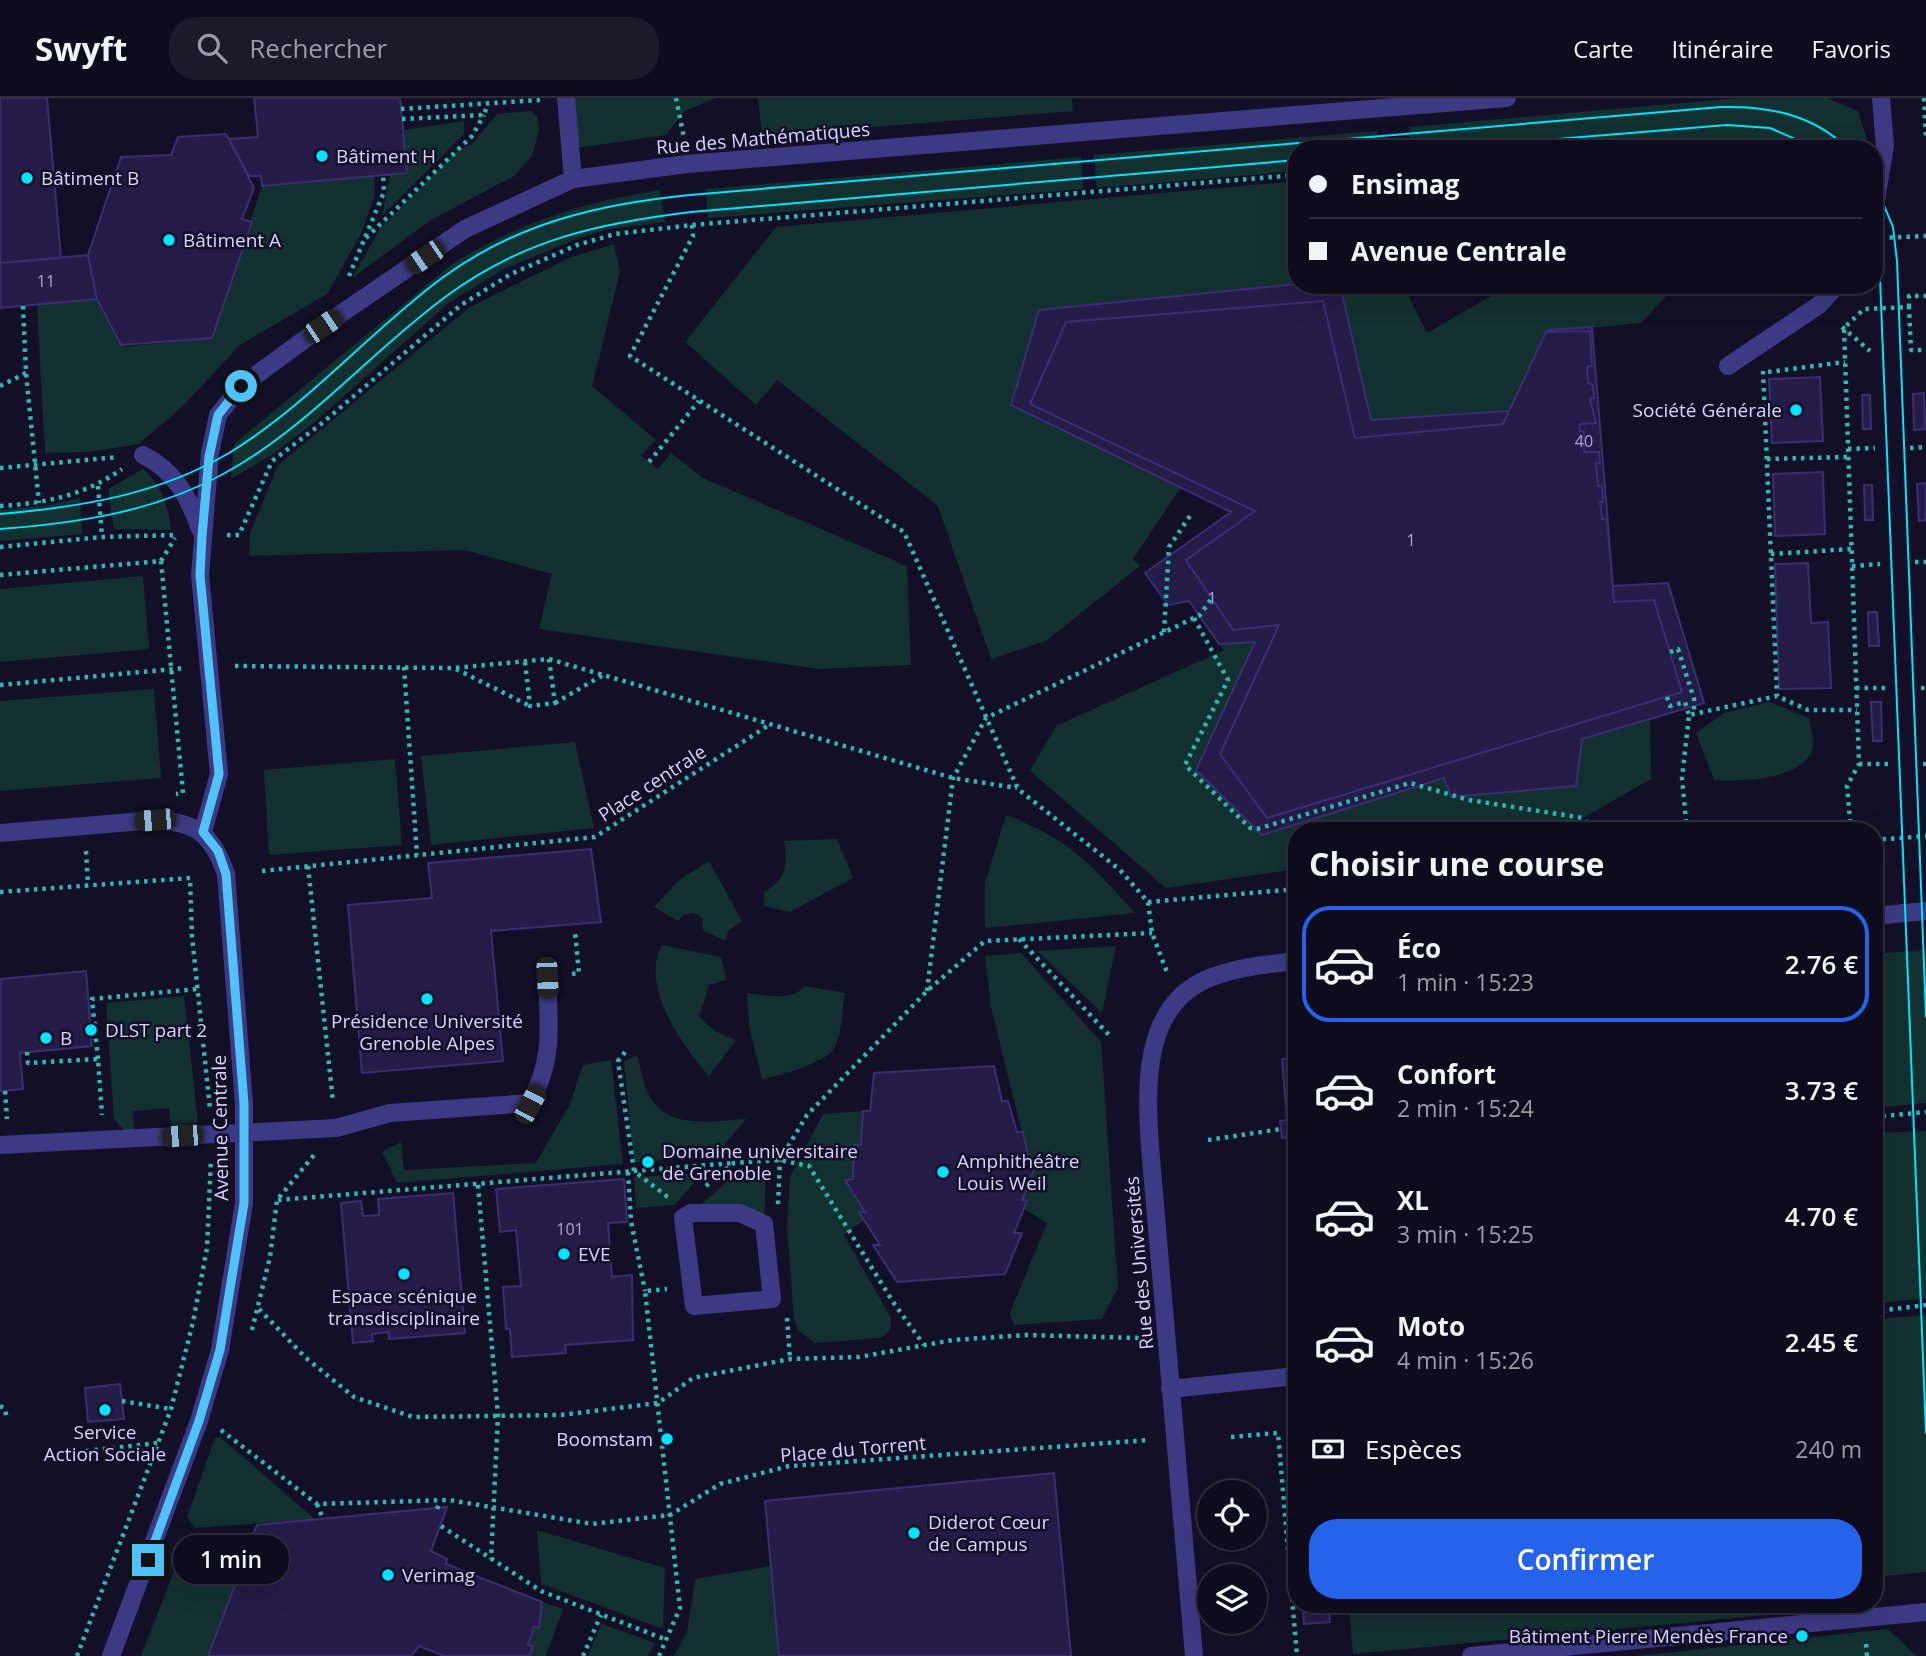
<!DOCTYPE html>
<html lang="fr">
<meta charset="utf-8">
<style>
:root{--surface:#0e0b1c;--page:#1c1929;--text:#f1f3f6;--muted:#9b9ba3;--line:#2e2b3b;--accent:#2563eb}
body{margin:0;font-family:"Open Sans",sans-serif;background:var(--page);color:var(--text);height:100vh;display:flex;flex-direction:column;font-size:26px;white-space:nowrap}
*{box-sizing:border-box;margin:0}
p{font-size:23px;color:var(--muted)}
.icon{flex:none;width:38px;height:38px;fill:none;stroke:currentColor;stroke-width:2;stroke-linecap:round;stroke-linejoin:round}
.map{position:relative;flex:1;overflow:hidden}
.panel{position:absolute;left:1288px;top:724px;width:595px;height:791px;display:flex;flex-direction:column;background:var(--surface);border-radius:28px;box-shadow:0 7px 28px #0002,0 0 0 2px var(--line)}
.panel>*{flex:none}
.top-card{position:absolute;left:1288px;top:42px;width:595px;height:154px;border-radius:28px;box-shadow:0 7px 28px #0002,0 0 0 2px var(--line);display:grid;align-content:center;height:154px;padding:0 21px;background:var(--surface)}
.buttons{position:absolute;left:1197px;top:1382px;display:grid;gap:14px}
.buttons a{display:grid;place-items:center;width:70px;height:70px;border-radius:50%;background:var(--surface);box-shadow:0 7px 28px #0002,0 0 0 2px var(--line);font-size:35px}
.end{position:absolute;width:32px;height:32px;margin:-16px;border:9px solid #4fc3f7;background:#111;box-shadow:0 0 0 4px #111}
.from{border-radius:50%}
.bubble{position:absolute;height:49px;border-radius:24px;background:var(--surface);box-shadow:0 7px 28px #0002,0 0 0 2px var(--line);font-size:23px;font-weight:600;line-height:49px;text-align:center}
.car{position:absolute;width:21px;height:42px;margin:-21px -10px;border-radius:9px;box-shadow:0 0 5px 2px #0007;background:linear-gradient(#222 24%,#8ab4d8 0 40%,#222 0 76%,#8ab4d8 0 86%,#222 0)}
.top-card b{display:flex;align-items:center;gap:24px;height:66px;font-size:26px}
.top-card b+b{border-top:2px solid var(--line)}
.top-card i{width:18px;height:18px;background:var(--text)}
ul{padding:0;list-style:none}
li{display:flex;align-items:center;gap:21px;height:116px;margin:0 14px 10px;padding:0 7px;border:4px solid transparent;border-radius:28px}
li div{flex:1}
li b{display:block;font-size:26px}
li em{font-style:normal;font-weight:600}
li.current{border-color:var(--accent)}
li>.icon{width:63px;height:63px;stroke-width:1.5}
h2{padding:0 21px;font-size:32px;line-height:84px}
.pay{display:flex;align-items:center;gap:18px;height:77px;padding:0 21px;font-size:26px}
.pay p{margin-inline-start:auto}
.action{display:flex;gap:14px;margin-top:auto;padding:14px 21px}
.action a{flex:1;height:80px;border-radius:28px;background:var(--accent);color:#fff;font-size:28px;font-weight:600;line-height:80px;text-align:center}
header{display:flex;align-items:center;gap:42px;box-sizing:border-box;height:98px;padding:0 35px;background:var(--surface);border-bottom:2px solid var(--line)}
header strong{font-size:33px}
nav{display:flex;gap:38px;margin-inline-start:auto;font-size:24px}
.search{width:490px;height:63px;background:var(--page);display:flex;align-items:center;gap:18px;box-sizing:border-box;padding:0 24px;border-radius:28px;color:var(--muted);font-size:26px}
.map>svg:first-child{display:block}
.green{fill:#12302f}
.building{fill:#241b47;stroke:#3b2d73;stroke-width:2}
.lines{fill:none;stroke-linecap:round;stroke-linejoin:round}
.path{stroke:#2fb8b0;stroke-width:4.5;stroke-dasharray:3.5 5;stroke-linecap:butt}
.minor{stroke:#3d3a85;stroke-width:18}
.tram{stroke:#00e5ff;stroke-width:2}
.route{stroke:#4fc3f7;stroke-width:9}
.poi-dot{fill:#00e5ff;stroke:#130f26;stroke-width:2.5}
.labels{text-anchor:middle;stroke-width:5;stroke-linejoin:round;paint-order:stroke}
.number-label{font-size:16px;fill:#aca6d1}
.street-label{font-size:19px;fill:#d9d4ff;stroke:#130f26}
.poi-label{font-size:19px;fill:#d9d4ff;stroke:#130f26;text-anchor:start}
</style>
<header>
<strong>Swyft</strong>
<div class="search"><svg class="icon" aria-label="search" viewBox="0 0 24 24"><circle cx="10" cy="10" r="6"/><path d="M15 15l6 6"/></svg>Rechercher</div>
<nav><a>Carte</a><a>Itinéraire</a><a>Favoris</a></nav>
</header>
<div class="map">
<svg width="1926" height="1558" viewBox="0 0 1926 1558">
<rect width="100%" height="100%" fill="#130f26"/>
<!-- green -->
<path class="green" d="M562 0H715L685 13 666 37 577 50Z
M758 0H1072L1073 13 762 38Z
M1740 0H1827L1858 13 1870 51H1411L1409 29Z
M531 13 537 18 539 32 532 58 514 78 431 122 352 180 380 131 456 53 472 46 497 16Z
M464 23V36L382 118 390 77 406 75 403 32Z
M1377 33 1380 51H1297V73L1097 90 1094 57Z
M1081 59 1083 91 708 120 706 91Z
M374 78 375 97 361 136 327 196 240 247 182 309 139 346 90 354 45 355 37 207 97 201 124 249 212 240 262 88Z
M1297 83V186L1039 212 1011 307 1181 389 1133 461 1140 468 1046 543 991 561 938 408 777 282 756 307 685 244 776 129Z
M660 92 665 124 609 131 579 140 506 170 450 204 316 323 272 357 231 381 234 346 451 167C516 125 584 104 660 92Z
M614 146 620 174 592 288 656 342 641 358 658 371 671 355 703 380 907 468 911 567 819 571 539 531 552 476 464 452 249 458 250 435 278 367 470 209 569 160Z
M1340 187H1403L1427 235 1510 187H1677L1641 225 1546 234 1509 313 1371 322Z
M143 371C161 386 169 409 171 432L114 431 108 391Z
M80 400 82 436 0 443V412L49 407Z
M143 478 149 551 0 564V491Z
M1255 544 1262 736 1444 680 1452 699 1576 688 1582 641 1650 620 1651 681 1583 720 1532 733H1297V771L1166 790 1030 673 1056 628 1224 552 1219 546Z
M154 591 161 680 0 693V603Z
M1769 604 1809 620C1810 628 1814 640 1813 648 1808 682 1739 684 1714 682L1696 635 1724 615Z
M575 644 594 730 431 747 421 658Z
M395 661 402 747 269 757 264 672Z
M1006 717C1070 742 1090 765 1135 815L985 830V785Z
M837 741 853 780 790 814 764 808V794C786 782 788 767 784 743Z
M709 763 742 823 728 833 725 843 703 832 702 820 694 815 683 817 678 823 654 809 678 783Z
M662 847 721 859 727 882 709 887 699 919 715 933 736 942 709 978C683 948 639 889 662 847Z
M1116 848 1102 915 1037 853Z
M1926 852V1005L1874 1010V856Z
M1021 855 1101 944 1118 1190 1102 1221 1014 1227 1010 1215 1047 1125 1024 1111 1027 1103 1022 1102 1035 1067H1030L991 909 985 858Z
M805 888 845 895C842 912 842 936 834 951 826 964 777 979 762 981L749 928 747 895C767 897 791 904 805 888Z
M184 898 198 1024 171 1031 169 1010 133 1013 134 1033 124 1032 114 1021 106 905Z
M637 957C641 970 643 988 650 999 668 1032 715 1023 746 1021L717 1056 634 1065 624 963Z
M611 962 623 1066 397 1085 382 1054 401 1044 404 1072 536 1065 569 1008 583 967Z
M863 1013 861 1047 854 1048 853 1081 846 1082 865 1114 864 1122 844 1137 890 1218C892 1230 891 1235 880 1240L815 1245 798 1232 794 1220 787 1129 790 1079 823 1016Z
M1926 1033V1200L1874 1206V1035Z
M766 1074 764 1126 691 1115 737 1075Z
M702 1075 675 1107 636 1110 634 1079Z
M1926 1217V1474L1874 1479V1226L1888 1220Z
M220 1339 315 1421 195 1430 187 1419 215 1340Z
M537 1432 665 1470 663 1531 541 1486Z
M226 1456 244 1462 208 1558H141L179 1460Z
M771 1468 779 1558H674L687 1534 695 1481Z
M542 1504 563 1511 546 1558H529L533 1548 528 1547 534 1529 539 1530Z
M1349 1507H1798L1799 1514 1353 1556Z
M601 1526H602L655 1545 648 1558H588Z
M1888 1531 1917 1558H1637Z"/>
<!-- building -->
<path class="building" d="M0 0H47L61 160 0 165Z
M254 0H400L407 75 262 88 261 78H249L229 41 258 39Z
M226 36 254 90 242 121 252 124 212 240 121 247 97 201 88 157 121 59 171 57 178 39Z
M88 157 97 201 0 210V165Z
M1297 186 1340 187 1371 322 1509 313 1503 326 1355 340 1323 203 1066 224 1030 306 1255 413 1186 462 1233 532 1279 527 1220 656 1267 720 1682 594 1654 502 1614 504 1607 422 1602 421 1600 404H1603L1602 389 1598 388 1596 365H1600L1599 354H1584V333H1579L1580 326 1596 325 1590 301 1594 300 1593 287 1588 285 1587 269 1592 268 1590 233 1546 234 1549 232 1592 229 1613 488 1668 485 1704 605 1582 641 1576 688 1451 699 1444 680 1262 737 1196 672 1255 544 1219 546 1189 503 1168 507 1145 475 1231 414 1011 307 1039 212Z
M1323 203 1355 340 1503 326 1546 234 1590 233 1592 268 1587 269 1588 285 1593 287 1594 300 1590 301 1596 325 1580 326 1579 333H1584V354H1599L1600 365H1596L1598 388 1602 389 1603 404H1600L1602 421 1607 422 1614 504 1654 502 1682 594 1267 720 1220 656 1279 527 1233 532 1186 462 1255 413 1030 306 1066 224Z
M1820 279 1823 343 1772 345 1769 281Z
M1924 295 1925 331 1914 332 1913 296Z
M1862 297H1870L1871 331H1863Z
M1823 374 1825 436 1775 438 1773 376Z
M1926 385V422L1919 423 1917 386Z
M1864 387H1872L1873 422H1865Z
M1808 465 1811 525 1828 524 1831 590 1779 591 1775 466Z
M1868 514H1877L1879 548H1869Z
M1871 604H1881L1882 643H1873Z
M591 751 601 824 491 833 503 963 362 975 348 807 432 800 428 765Z
M86 873 92 948 20 955 23 991 0 993V881Z
M1297 959V1139L1288 1039 1282 1040 1280 1023 1287 1022 1282 961Z
M994 968 1002 1003H1008L1017 1034H1023L1030 1067H1036L1022 1102 1027 1103 1014 1135H1022L1005 1176 897 1184 873 1147H880L859 1114H865L845 1082 853 1081 854 1047H861L863 1013H870L874 975Z
M624 1081 627 1124 608 1125 612 1179 632 1177 633 1242 565 1247 566 1255 512 1259 510 1231H506L503 1189 521 1188 516 1132 500 1134 496 1091Z
M453 1095 465 1235 389 1241V1234L372 1236 373 1243 353 1245 341 1105 361 1103 363 1118 379 1117 378 1101Z
M120 1286 124 1321 88 1324 85 1290Z
M1054 1375 1071 1558H779L765 1403Z
M447 1409 431 1453 447 1461 446 1466 542 1504 539 1530 534 1529 528 1547 533 1548 529 1558H444L419 1548 411 1558H208L252 1442 255 1444 257 1438 253 1437 257 1427Z
M1303 1507H1329L1330 1524 1304 1526Z"/>
<g class="lines">
<!-- path -->
<path class="path" d="M676 0 684 40
M1924 0 1926 40
M401 11 540 2
M402 21 484 17 487 8
M692 127 693 138 630 258 904 434 1018 691 1120 772 1148 804 1152 835 1168 877
M366 140 472 38 484 17
M1881 140 1926 138
M349 178 384 94 383 77
M23 208 26 275 39 405
M1909 209V198H1926
M1842 229 1870 253
M1763 273 1777 598
M1768 274 1845 264
M0 288 26 275
M1910 350 1926 349
M1848 351 1875 350
M1767 361 1848 359
M649 364 699 303
M0 370 118 359
M98 388 102 439
M0 408C46 405 83 398 122 371
M227 437H239L272 363 321 326 461 207 511 176 577 147 615 136 692 127 1297 77
M0 449 102 439 176 437
M1771 456 1852 451
M161 463 175 440
M1915 464H1926
M1852 468 1880 466
M0 477 161 463 183 695 176 696
M1194 520 1228 582 1185 667 1250 730 1257 731 1410 685 1469 702 1583 720 1594 733
M1164 534 1169 449 1192 415
M1670 554 1678 551 1694 601V616
M525 564 530 608 555 605 549 561
M235 568 454 570 549 561 953 680 1017 690
M404 569 417 757
M456 571 530 608
M0 587 185 570
M1856 590H1885
M1921 590H1926
M1667 599 1670 608 1685 604 1689 617
M555 605 603 577
M1859 666H1888
M1923 666H1926
M1687 733 1682 680 1689 617 1777 598 1808 612H1857
M1851 733 1847 688 1859 666 1844 230 1864 211 1909 209 1911 252H1926
M1874 742 1926 738
M86 753 88 787
M308 768 333 1004
M262 773 595 739 769 627
M0 794 190 780 192 838 210 1011
M1148 804 1297 791
M1019 841 1109 937
M572 876 579 875 575 834
M927 893 953 680 986 620 1200 517 1212 500
M27 954 28 965 98 961 102 1017
M625 954 618 963 634 1073 669 1100
M98 961 92 901 197 891
M5 993 7 1021
M1874 1019 1926 1014
M1208 1042 1281 1031
M628 1074 631 1123 645 1193
M478 1087 498 1318 491 1461
M706 1088 734 1065 780 1062 809 1068 893 1204 924 1247
M278 1102 733 1065
M778 1106 780 1062 807 1017 927 893 985 843 1152 835
M259 1211 306 1260 354 1299 413 1319 561 1317 658 1305 693 1280 790 1261 859 1259 953 1242 1026 1237 1140 1240
M1874 1218 1885 1212 1926 1207
M787 1220 790 1261
M252 1232 270 1159 277 1102 314 1057
M122 1303 171 1311
M0 1308 5 1311 7 1322
M221 1332 317 1406 449 1402 592 1426 670 1417 720 1386 789 1368 1149 1342
M1231 1339 1278 1335 1297 1558
M86 1353 158 1345
M317 1406 323 1421
M437 1411 440 1403
M441 1428 541 1493 667 1542
M182 1443 253 1437
M1866 1546 1867 1558
M77 1558 171 1311 193 1224 207 1150 211 1061
M583 1558 601 1517
M659 1558 680 1510 645 1193 667 1191"/>
<!-- minor -->
<path class="minor" d="M566 0 573 81
M1874 114 1885 48 1881 0
M1728 268 1819 207 1837 187
M143 357C175 373 188 398 200 431
M203 734 219 676 200 477 210 355 218 317 241 288 323 228 465 131 573 81 687 66 1507 0
M0 735 155 722C197 724 212 736 226 776L244 1006V1105L220 1252 199 1323 111 1558
M1874 818 1926 813
M0 1047 336 1030 390 1015 530 1005C554 961 549 929 547 880
M691 1115H740L764 1126 772 1201 694 1208 683 1120Z
M1170 1291 1297 1278
M1194 1558 1150 1049C1146 988 1142 905 1212 879 1239 869 1268 866 1297 863
M1471 1558 1926 1514"/>
<!-- tram -->
<path class="tram" d="M1340 49 1368 51
M1438 51 1727 27 1770 30 1818 51
M1874 84 1893 129 1897 163 1926 919
M1874 134 1880 180 1926 1335
M0 416C80 409 158 397 229 355 308 307 368 235 442 180 517 125 599 106 690 97L1721 9C1768 8 1813 16 1848 51
M0 431C78 425 155 414 225 375 309 329 371 253 448 197 524 141 601 125 691 114L1297 62"/>
</g>
<g class="lines">
<!-- route -->
<path class="route" d="M148 1462 199 1323 220 1252 244 1105V1006L226 776 218 753 203 734 219 676 200 477 202 438 209 359 218 317 241 288"/>
</g>
<!-- markers -->
<g class="poi-dot">
<circle cx="322" cy="58" r="7"/>
<circle cx="27" cy="80" r="7"/>
<circle cx="169" cy="142" r="7"/>
<circle cx="1796" cy="312" r="7"/>
<circle cx="427" cy="901" r="7"/>
<circle cx="91" cy="932" r="7"/>
<circle cx="46" cy="940" r="7"/>
<circle cx="648" cy="1064" r="7"/>
<circle cx="943" cy="1074" r="7"/>
<circle cx="564" cy="1156" r="7"/>
<circle cx="404" cy="1176" r="7"/>
<circle cx="105" cy="1312" r="7"/>
<circle cx="667" cy="1341" r="7"/>
<circle cx="914" cy="1435" r="7"/>
<circle cx="388" cy="1477" r="7"/>
<circle cx="1802" cy="1538" r="7"/>
</g>
<g class="labels">
<!-- number labels -->
<g class="number-label">
<text x="46" y="189">11</text>
<text x="1584" y="349">40</text>
<text x="1411" y="448">1</text>
<text x="1212" y="506">1</text>
<text x="570" y="1137">101</text>
</g>
<!-- street labels -->
<g class="street-label">
<text transform="translate(763 40) rotate(-5)" y="7">Rue des Mathématiques</text>
<text transform="translate(652 685) rotate(-33)" y="7">Place centrale</text>
<text transform="translate(220 1030) rotate(-91)" y="7">Avenue Centrale</text>
<text transform="translate(1139 1165) rotate(-95)" y="7">Rue des Universités</text>
<text transform="translate(853 1351) rotate(-5)" y="7">Place du Torrent</text>
</g>
<!-- poi labels -->
<g class="poi-label">
<text x="336" y="65">Bâtiment H</text>
<text x="41" y="87">Bâtiment B</text>
<text x="183" y="149">Bâtiment A</text>
<text x="1782" y="319" text-anchor="end">Société Générale</text>
<text x="427" y="930" text-anchor="middle">Présidence Université<tspan x="427" dy="22">Grenoble Alpes</tspan></text>
<text x="105" y="939">DLST part 2</text>
<text x="60" y="947">B</text>
<text x="662" y="1060">Domaine universitaire<tspan x="662" dy="22">de Grenoble</tspan></text>
<text x="957" y="1070">Amphithéâtre<tspan x="957" dy="22">Louis Weil</tspan></text>
<text x="578" y="1163">EVE</text>
<text x="404" y="1205" text-anchor="middle">Espace scénique<tspan x="404" dy="22">transdisciplinaire</tspan></text>
<text x="105" y="1341" text-anchor="middle">Service<tspan x="105" dy="22">Action Sociale</tspan></text>
<text x="653" y="1348" text-anchor="end">Boomstam</text>
<text x="928" y="1431">Diderot Cœur<tspan x="928" dy="22">de Campus</tspan></text>
<text x="402" y="1484">Verimag</text>
<text x="1788" y="1545" text-anchor="end">Bâtiment Pierre Mendès France</text>
</g>
</g>
</svg>
<div class="buttons">
<a><svg class="icon" aria-label="locate" viewBox="0 0 24 24"><circle cx="12" cy="12" r="6"/><path d="M12 2v4M12 18v4M2 12h4M18 12h4"/></svg></a>
<a><svg class="icon" aria-label="layers" viewBox="0 0 24 24"><path d="M12 4l9 5-9 5-9-5zM3 14l9 5 9-5"/></svg></a>
</div>
<i class="end from" style="left:241px;top:288px"></i>
<i class="end" style="left:148px;top:1462px"></i>
<div class="bubble" style="left:173px;top:1437px;width:116px">1 min</div>
<i class="car" style="left:425px;top:159px;rotate:236deg"></i>
<i class="car" style="left:323px;top:228px;rotate:56deg"></i>
<i class="car" style="left:155px;top:722px;rotate:265deg"></i>
<i class="car" style="left:547px;top:880px;rotate:177deg"></i>
<i class="car" style="left:530px;top:1006px;rotate:28deg"></i>
<i class="car" style="left:182px;top:1038px;rotate:266deg"></i>
<div class="top-card">
<b><i class="from"></i>Ensimag</b>
<b><i></i>Avenue Centrale</b>
</div>
<section class="panel">
<h2>Choisir une course</h2>
<ul>
<li class="current"><svg class="icon" aria-label="car" viewBox="0 0 24 24"><path d="M5 17H2v-5l4-1 3-4h7l3 4 3 1v5h-3M9 17h6M6 11h13"/><circle cx="7" cy="17" r="2"/><circle cx="17" cy="17" r="2"/></svg><div><b>Éco</b><p>1 min · 15:23</p></div><em>2.76 €</em></li>
<li><svg class="icon" aria-label="car" viewBox="0 0 24 24"><path d="M5 17H2v-5l4-1 3-4h7l3 4 3 1v5h-3M9 17h6M6 11h13"/><circle cx="7" cy="17" r="2"/><circle cx="17" cy="17" r="2"/></svg><div><b>Confort</b><p>2 min · 15:24</p></div><em>3.73 €</em></li>
<li><svg class="icon" aria-label="car" viewBox="0 0 24 24"><path d="M5 17H2v-5l4-1 3-4h7l3 4 3 1v5h-3M9 17h6M6 11h13"/><circle cx="7" cy="17" r="2"/><circle cx="17" cy="17" r="2"/></svg><div><b>XL</b><p>3 min · 15:25</p></div><em>4.70 €</em></li>
<li><svg class="icon" aria-label="car" viewBox="0 0 24 24"><path d="M5 17H2v-5l4-1 3-4h7l3 4 3 1v5h-3M9 17h6M6 11h13"/><circle cx="7" cy="17" r="2"/><circle cx="17" cy="17" r="2"/></svg><div><b>Moto</b><p>4 min · 15:26</p></div><em>2.45 €</em></li>
</ul>
<div class="pay"><svg class="icon" aria-label="cash" viewBox="0 0 24 24"><path d="M3 7h18v10H3z"/><circle cx="12" cy="12" r="2"/></svg>Espèces<p>240 m</p></div>
<div class="action"><a>Confirmer</a></div>
</section>
</div>
